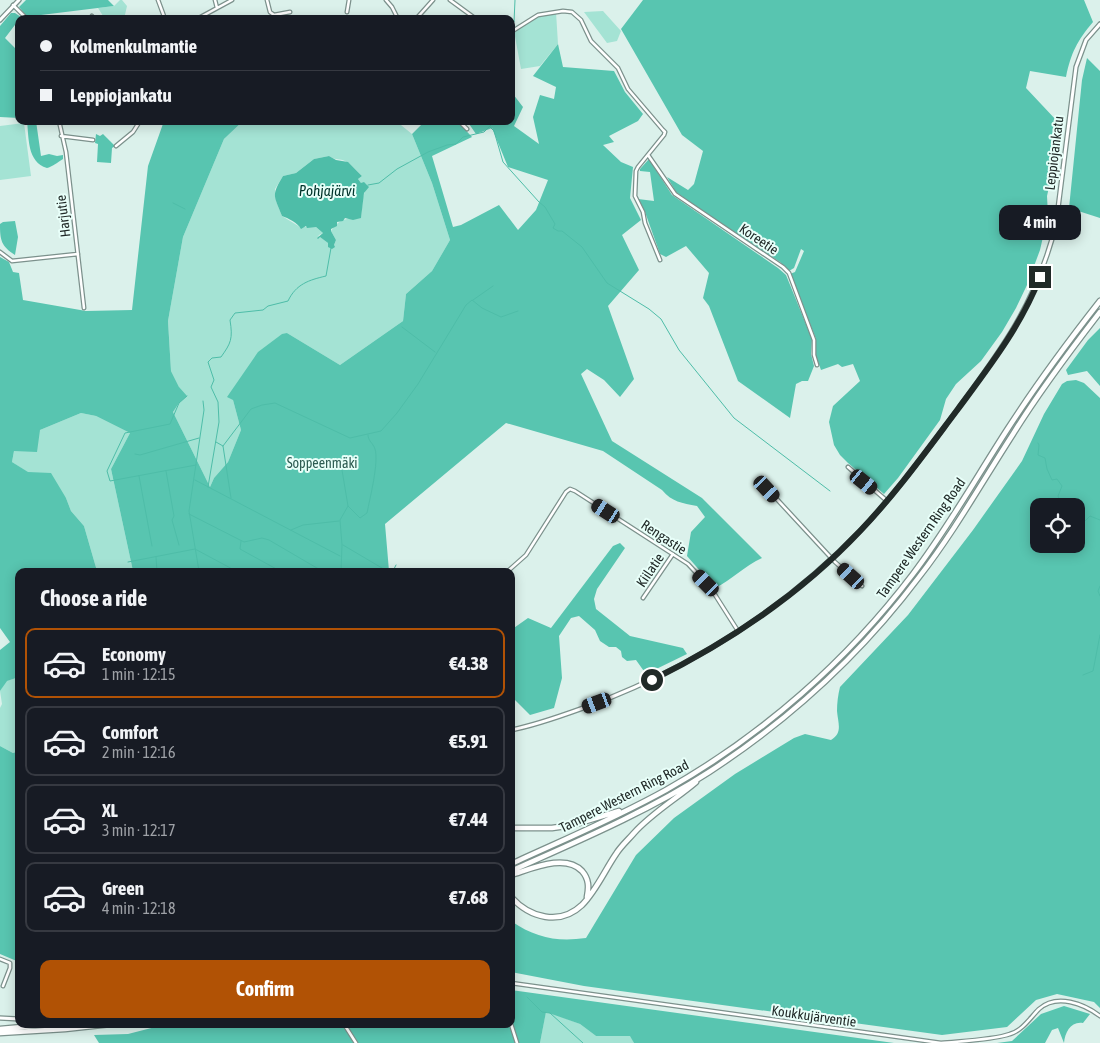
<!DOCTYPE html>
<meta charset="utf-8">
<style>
:root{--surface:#171b24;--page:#20242c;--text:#f1f3f6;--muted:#9ea1a6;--line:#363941;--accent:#b15205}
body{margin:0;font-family:"Asap Condensed",sans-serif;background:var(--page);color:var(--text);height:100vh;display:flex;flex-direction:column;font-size:19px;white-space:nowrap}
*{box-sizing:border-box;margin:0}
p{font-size:16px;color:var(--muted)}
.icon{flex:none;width:28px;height:28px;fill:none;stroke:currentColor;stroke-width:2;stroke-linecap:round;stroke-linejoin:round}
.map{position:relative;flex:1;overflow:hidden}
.details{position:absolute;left:15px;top:568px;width:500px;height:460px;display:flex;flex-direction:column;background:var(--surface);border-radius:10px;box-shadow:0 2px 12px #0003}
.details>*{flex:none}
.banner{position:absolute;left:15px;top:15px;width:500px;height:110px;border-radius:10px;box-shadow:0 2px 12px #0003;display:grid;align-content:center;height:110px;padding:0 25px;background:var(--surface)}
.buttons{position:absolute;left:1030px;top:498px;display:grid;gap:10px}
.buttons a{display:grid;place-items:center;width:55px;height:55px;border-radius:10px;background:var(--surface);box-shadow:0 2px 12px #0003;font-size:25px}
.end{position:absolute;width:22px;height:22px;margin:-11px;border:6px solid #212a28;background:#fff;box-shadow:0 0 0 2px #fff}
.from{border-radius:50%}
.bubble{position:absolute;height:35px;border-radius:10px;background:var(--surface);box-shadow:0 2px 12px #0003;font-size:16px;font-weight:700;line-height:35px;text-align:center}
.car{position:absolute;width:15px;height:30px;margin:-15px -8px;border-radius:6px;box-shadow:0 0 4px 1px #0007;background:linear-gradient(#222 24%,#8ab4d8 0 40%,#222 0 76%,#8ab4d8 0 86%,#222 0)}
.banner b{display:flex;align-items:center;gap:18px;height:48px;font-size:19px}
.banner b+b{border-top:1px solid var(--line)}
.banner i{width:12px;height:12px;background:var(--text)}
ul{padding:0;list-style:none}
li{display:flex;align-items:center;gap:15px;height:70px;margin:0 10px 8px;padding:0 15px;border:2px solid var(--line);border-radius:10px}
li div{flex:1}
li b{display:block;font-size:19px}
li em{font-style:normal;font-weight:700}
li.current{border-color:var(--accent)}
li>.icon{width:45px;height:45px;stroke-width:1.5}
h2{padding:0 25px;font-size:22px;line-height:60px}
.primary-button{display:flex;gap:10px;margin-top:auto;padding:10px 25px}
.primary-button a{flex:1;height:58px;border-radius:10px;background:var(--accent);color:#fff;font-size:20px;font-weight:700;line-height:58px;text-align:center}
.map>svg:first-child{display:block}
.green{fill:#a4e3d4;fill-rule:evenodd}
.forest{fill:#58c5b0;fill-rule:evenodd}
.water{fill:#4ebda8}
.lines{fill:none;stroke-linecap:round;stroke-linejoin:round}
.stream{stroke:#4ebda8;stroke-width:1}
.street-casing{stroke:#7c918c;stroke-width:5}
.secondary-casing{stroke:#7c918c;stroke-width:5.5}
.highway-casing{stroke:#7c918c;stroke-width:7}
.street{stroke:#fff;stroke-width:2.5}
.secondary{stroke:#fff;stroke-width:3}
.highway{stroke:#fff;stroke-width:4.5}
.route{stroke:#212a28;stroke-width:6}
.labels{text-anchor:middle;stroke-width:4;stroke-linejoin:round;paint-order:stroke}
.street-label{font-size:14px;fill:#212a28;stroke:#e8fff9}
.park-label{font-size:14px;fill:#2c5b51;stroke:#e8fff9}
.water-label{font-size:15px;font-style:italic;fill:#00332a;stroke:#e8fff9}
</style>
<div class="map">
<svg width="1100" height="1043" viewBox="0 0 1100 1043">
<rect width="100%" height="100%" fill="#dbf1eb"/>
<!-- green -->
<path class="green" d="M120 0H122L127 6 124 19H105L98 8 114 6Z
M603 11 621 31 617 41 607 43 584 12Z
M556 12 558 44 540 66 521 69 514 31 538 15Z
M243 121H396L412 134 432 183 450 240 432 271 406 294 403 321 340 365 287 333 233 400 241 430 228 462 214 478 210 487 173 412 179 403V387L171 371 168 321 183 237 224 139ZM329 156C336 161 340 158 345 161 352 165 357 171 362 176L358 179 361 183 367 185 363 197 361 218C346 218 339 219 331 231L336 240 334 245 328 243 319 236 317 238 319 235 323 233 316 227H300L282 216 276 201 275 189 283 176 296 173 314 159Z
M24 123 31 176 0 180V126Z
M81 413 96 416 130 433 111 469 133 571H97L84 526 71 511 66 498 12 462 14 451 40 430Z
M19 677V751L13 753 0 746V708L2 704 0 691 6 681Z
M546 1011 580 1024 596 1036H631L634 1043H540Z"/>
<!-- forest -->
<path class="forest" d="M26 0H108L114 6 41 15 36 19H29L19 7Z
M643 0H1084L1093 22C1077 41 1071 53 1066 77L1030 71 1026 88 1057 121 1053 169 1047 196 1048 215 1040 250 1027 285 1016 308 1002 332 981 361 956 384 946 399 940 420 898 478 884 494 848 463 840 455 834 445 829 422 833 406 860 381 853 364 842 367 838 364 821 370 815 353 816 339 790 274 795 272 804 251 801 249 794 268 789 271 780 262 726 228 676 192 667 177 688 190 694 184 703 151 682 135 621 29Z
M11 13H15L21 17 5 38 19 52V118L0 117V26Z
M558 44 563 67 614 71 625 92 643 114 638 121 609 136 614 142 603 145 621 162 633 167 630 198 641 220 622 235 639 270 608 306 634 379 620 397 604 380 587 369 581 374 612 441 702 498 762 558C744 566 732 580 715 588L687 556 691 532 705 517 697 506C682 503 672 502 662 490L603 451 506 423 385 524 389 571H133L111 469 130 433 96 416 81 413 40 430 37 452 14 451 12 462 28 472 51 473 66 498 71 511 84 526 97 571H19V677L7 681 0 691V650L10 642 0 628V257L9 262 13 272 19 273 23 300 86 311 132 310 148 166 164 121H243L224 139 183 237 168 321 171 371 179 387 187 396 179 403 173 412 210 487 214 478 228 462 241 430 233 400 227 397 258 352 282 334 287 333 340 365 403 321 406 294 432 271 450 240 432 183 412 134 425 121H457L472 137 432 156 453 227 461 225 499 205 518 230 536 210 548 180 508 167 492 128 476 134 467 121H511V94H513L523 107 514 126 539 144 533 117 540 95 554 99 556 87 533 76Z
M1087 58 1100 71V218L1069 208 1082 80Z
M27 121H36L41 156 49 154 57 156 63 155V159C58 162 52 167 47 168 27 162 29 138 27 121Z
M96 134 100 136 103 134 115 146 112 148 111 163 97 162 98 144 95 143Z
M649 159 672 195 778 268 786 275 812 339 811 354 814 366 808 381H802L796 384 790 418 738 381 709 306 703 298 709 273 686 246 666 257 660 254 645 212 638 199 654 201 650 172 640 171V169Z
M15 221 18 237 15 255C1 246 0 240 0 224L3 222Z
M1100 328V386L1087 371 1068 375 1066 370 1088 340Z
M1076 380 1084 383 1100 398V1008L1094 1002 1057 994 1036 1000 1007 1027 942 1035 584 986 511 972V921C536 938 557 942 586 938L636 855 674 818 735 774 794 738 805 734 831 740C843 733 838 723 837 711 837 703 838 695 840 687L908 615 973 530 1022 461 1044 414 1062 384 1067 381ZM1039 506H1076V544H1039Z
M620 543 625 548 597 589 594 599 596 609 630 636 683 648 687 654 646 674 636 660 627 661 622 657 621 651 616 647H609L600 641 595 630 579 616 571 618 559 636 562 678 554 708 530 715 511 696V630L528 618 551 628 613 546Z
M0 746 13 753 19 751V962L0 954Z
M511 990 894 1043H634L630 1036H596L580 1024 546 1012 540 1043H99L94 1035 128 1034 167 1024H511Z
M1064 1006 1090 1014 1083 1023C1071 1021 1065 1032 1064 1043L1058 1028 1052 1030 1045 1043H997L1012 1041 1041 1014Z"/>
<!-- water -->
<path class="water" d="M329 156 336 160 348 162 362 176 358 179 361 183 364 182 369 187 364 193 361 218 353 220 345 218 343 221 337 222V226L331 229V231L336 240 334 245 335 247 332 249 328 247V243L320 237 318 239 317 238 323 233 316 227 307 228 306 226 301 229C298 223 288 218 282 216 274 195 271 196 283 176L296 173 314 159Z"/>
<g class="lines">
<!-- stream -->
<path class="stream" d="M511 25 514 22 515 0
M490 127 494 131 503 162 539 202 545 207 555 224 553 228 558 231H562L582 247 607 283 649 309 661 319 679 350 734 418 830 491
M368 185 379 183 397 169 428 152 447 145 456 144 463 137 484 132 495 121
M173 203 185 209
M473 300 493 286
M402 327 435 352
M187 396 179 403 170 424 125 433 107 471 110 481 196 465
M216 442 223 446 231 498
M1038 443 1039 445 1038 455 1045 458 1047 469 1052 480 1057 479 1062 486 1058 496 1062 506
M223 446 251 409 262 405 275 403 350 438 381 431 397 413 418 384 466 305 472 300 482 308 501 317 518 311
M135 454 140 455 199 438
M166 471 174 516 172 520 179 545
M139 476 152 546
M195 480 340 556
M208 487 219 422 218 402 211 387 214 380 208 362 212 358 221 357C231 343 233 339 230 320L235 313 263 310 268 306 288 301C296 284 309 280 326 276L331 248
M348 506 360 518 367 513C370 498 379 462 375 449 373 443 368 441 368 435
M189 514 244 542 262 538 269 540 322 571
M1076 516 1079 515 1085 521 1090 516 1100 520
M291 530 303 525 339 521
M241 541 240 549 280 571
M343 545 387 571
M156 557 157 571
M128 562 195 549 236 571
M199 571 189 511 204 410 203 401
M341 571 342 545 340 520 348 506 341 464
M393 571 396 565
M1100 586 1098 591 1100 596
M1083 675 1093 671 1100 635
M527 997 542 1012 550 1013 583 1043"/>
<!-- street casing -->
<g class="street-casing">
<path id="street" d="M158 0 165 19
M215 0 217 8
M267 0 270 12 274 15 290 12
M386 0 392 7 398 19
M450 0 476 19
M13 5 27 19
M347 12 349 0
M90 19 92 16
M197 19 232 0
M416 19 433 0
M511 32 538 15 563 11 572 12 581 20 591 41 618 68 628 89 663 130 665 132 664 135 638 167 636 171 635 196 643 212 645 223 660 260
M59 121 66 152 84 308
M459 121 467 129
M61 136 93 140
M116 146 133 132 140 121
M648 155 675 194 783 267 789 273 814 340V355L817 365
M0 252 12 261 78 254
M848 467 887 501
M761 482 835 562 862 586
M508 571 526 555 566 492 570 489 575 491 688 564 712 590 738 631
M643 598 673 554
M0 959 10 963V968L3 986
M511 983 941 1043C961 1041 993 1040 1010 1034 1023 1030 1030 1018 1039 1009 1057 993 1084 1004 1100 1016
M344 1024 356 1043
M511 1024 517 1043"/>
</g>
<!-- secondary casing -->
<g class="secondary-casing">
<path id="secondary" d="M0 20 19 0
M511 730C537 725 561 716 586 707 689 669 782 611 859 532 894 496 924 455 954 414 1001 351 1037 302 1056 224L1076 67 1086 40 1100 24
M0 1018 19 1019"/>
</g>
<!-- highway casing -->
<g class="highway-casing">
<path id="highway" d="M511 828H552L573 825 619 811
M511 864C563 840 616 818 666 790 762 736 847 661 913 574 948 528 976 478 1007 430 1036 385 1067 343 1100 301
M511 871C578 841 647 812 709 772 789 720 861 654 919 577 954 532 982 482 1013 434 1039 392 1069 352 1100 312
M511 875C531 869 565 853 582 871 589 879 589 887 587 897
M511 897C530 918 560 926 582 905 596 891 605 870 616 854 621 846 628 840 634 833 652 813 676 799 696 782
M0 1029 55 1024
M0 1033 65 1029 111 1024"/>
</g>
<!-- street -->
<use href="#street" class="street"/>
<!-- secondary -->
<use href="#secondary" class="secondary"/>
<!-- highway -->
<use href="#highway" class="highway"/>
</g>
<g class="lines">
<!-- route -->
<path class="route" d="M652 680C729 642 802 593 861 530 897 492 927 450 958 409 989 367 1021 326 1040 277"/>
</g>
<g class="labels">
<!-- street labels -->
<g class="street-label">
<text transform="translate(1054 153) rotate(-83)" y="5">Leppiojankatu</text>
<text transform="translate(63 216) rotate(-97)" y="5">Harjutie</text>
<text transform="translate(759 239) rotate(34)" y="5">Koreetie</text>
<text transform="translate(664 537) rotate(33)" y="5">Rengastie</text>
<text transform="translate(921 538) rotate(-55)" y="5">Tampere Western Ring Road</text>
<text transform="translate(650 570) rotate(-56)" y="5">Kiilatie</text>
<text transform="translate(624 796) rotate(-27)" y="5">Tampere Western Ring Road</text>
<text transform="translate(814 1016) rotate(8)" y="5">Koukkujärventie</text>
</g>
<!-- park labels -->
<g class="park-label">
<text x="322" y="468">Soppeenmäki</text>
</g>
<!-- water labels -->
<g class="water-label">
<text x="327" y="196">Pohjajärvi</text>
</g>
</g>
</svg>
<div class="buttons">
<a><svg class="icon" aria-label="locate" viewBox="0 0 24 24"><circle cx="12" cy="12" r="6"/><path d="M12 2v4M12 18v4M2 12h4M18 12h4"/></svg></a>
</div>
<i class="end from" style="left:652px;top:680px"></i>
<i class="end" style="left:1040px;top:277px"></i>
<div class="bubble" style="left:999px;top:205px;width:82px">4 min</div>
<i class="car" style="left:864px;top:482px;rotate:129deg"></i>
<i class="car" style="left:767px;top:489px;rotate:137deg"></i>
<i class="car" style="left:606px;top:511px;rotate:303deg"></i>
<i class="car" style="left:851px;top:576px;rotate:312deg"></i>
<i class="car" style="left:706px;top:583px;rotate:315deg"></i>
<i class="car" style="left:597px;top:703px;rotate:250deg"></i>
<div class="banner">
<b><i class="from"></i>Kolmenkulmantie</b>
<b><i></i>Leppiojankatu</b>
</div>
<section class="details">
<h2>Choose a ride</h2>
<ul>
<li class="current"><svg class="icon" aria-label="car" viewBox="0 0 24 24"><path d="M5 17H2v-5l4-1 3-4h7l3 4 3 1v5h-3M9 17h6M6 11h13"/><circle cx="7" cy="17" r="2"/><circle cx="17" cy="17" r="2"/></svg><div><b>Economy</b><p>1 min · 12:15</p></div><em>€4.38</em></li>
<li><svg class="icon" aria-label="car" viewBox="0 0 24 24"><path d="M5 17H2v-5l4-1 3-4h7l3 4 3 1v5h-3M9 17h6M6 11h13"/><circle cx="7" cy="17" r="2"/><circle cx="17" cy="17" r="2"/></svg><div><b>Comfort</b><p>2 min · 12:16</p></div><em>€5.91</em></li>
<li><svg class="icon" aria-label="car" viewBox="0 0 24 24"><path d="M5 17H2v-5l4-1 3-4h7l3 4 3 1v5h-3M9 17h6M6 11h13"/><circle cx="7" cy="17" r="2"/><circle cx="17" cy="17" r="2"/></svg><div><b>XL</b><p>3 min · 12:17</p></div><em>€7.44</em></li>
<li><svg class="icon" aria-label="car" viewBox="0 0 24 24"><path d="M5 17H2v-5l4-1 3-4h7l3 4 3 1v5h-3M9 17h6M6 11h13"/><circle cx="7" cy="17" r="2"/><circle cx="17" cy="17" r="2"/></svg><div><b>Green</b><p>4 min · 12:18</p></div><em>€7.68</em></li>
</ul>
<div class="primary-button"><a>Confirm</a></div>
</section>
</div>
